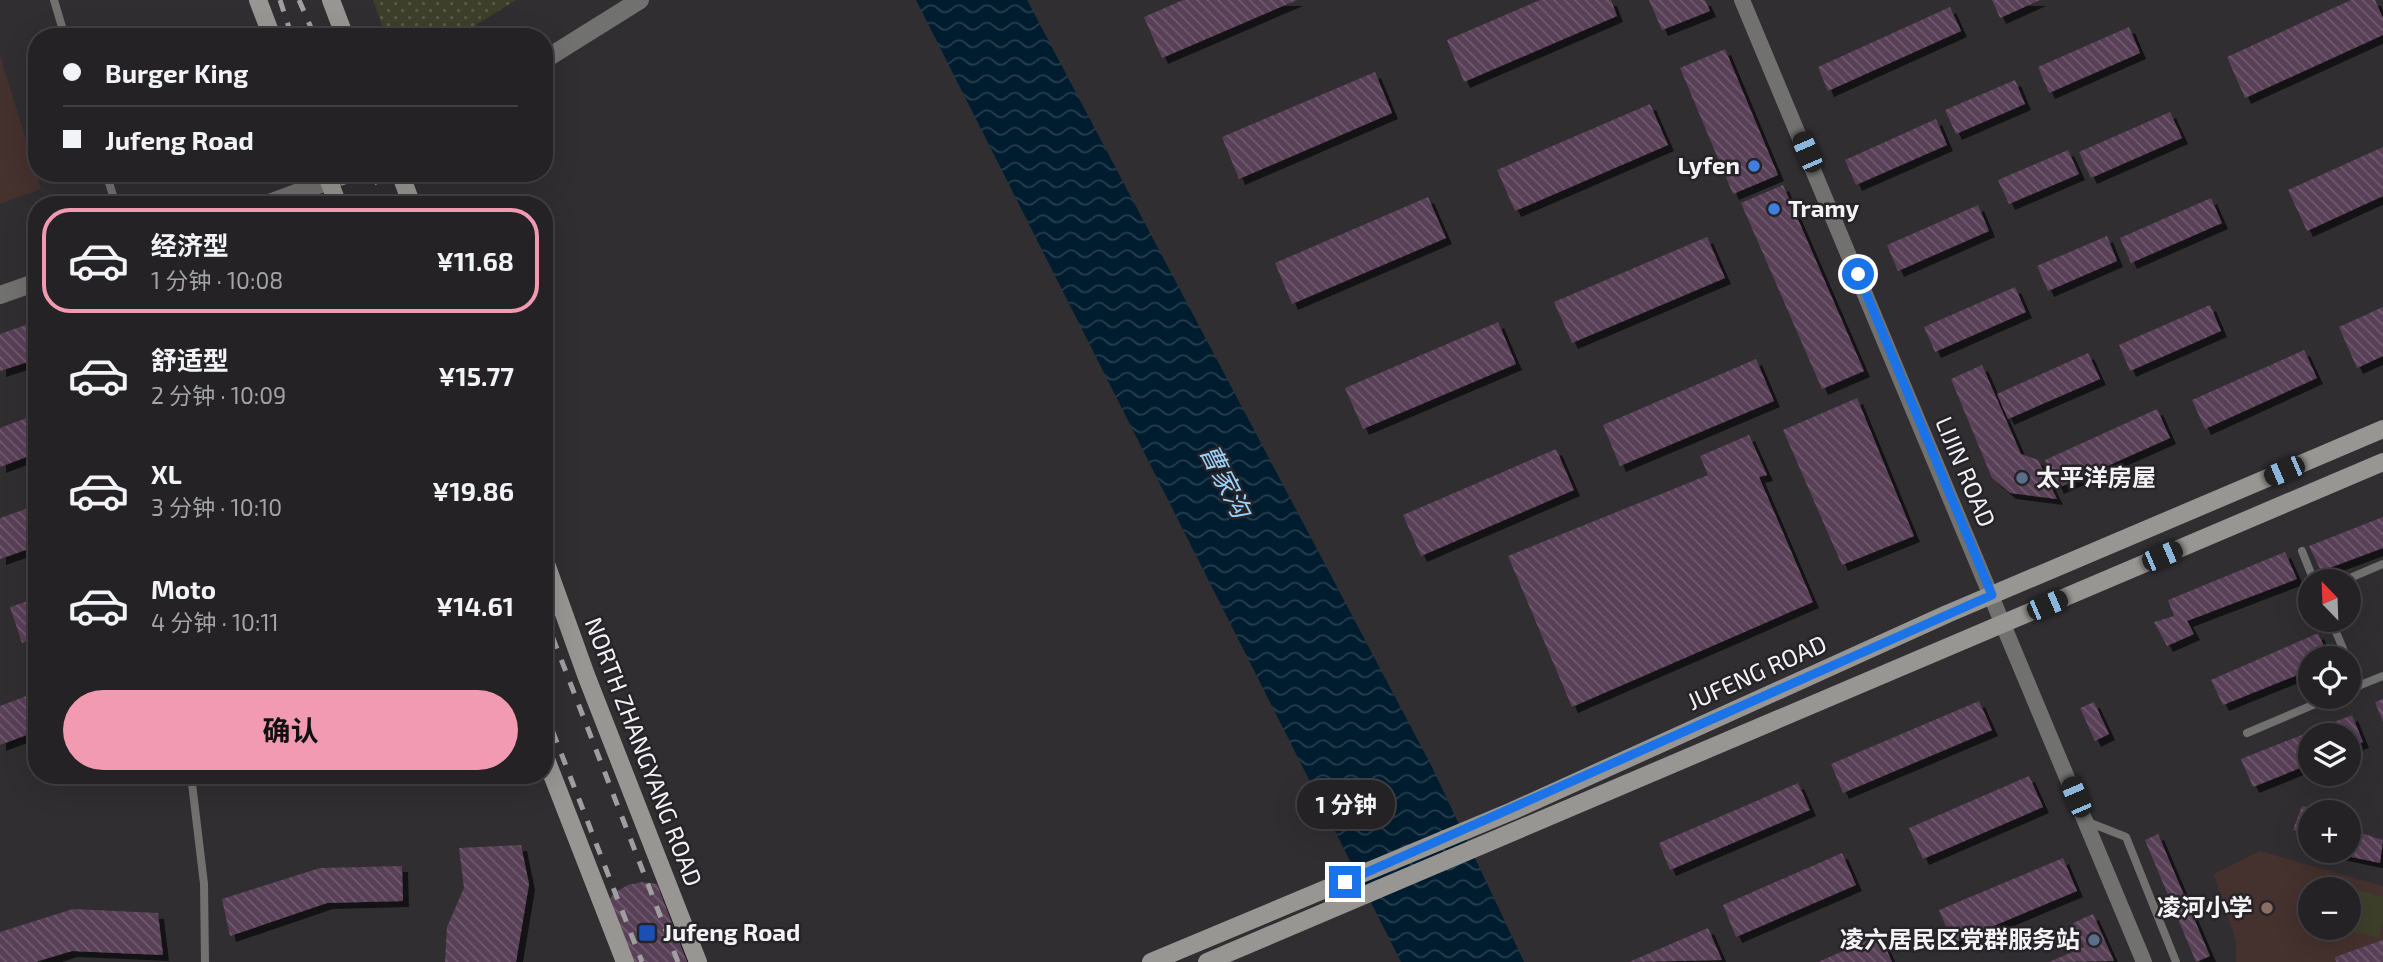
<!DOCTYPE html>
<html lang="zh">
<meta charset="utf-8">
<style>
:root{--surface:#242225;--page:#302f32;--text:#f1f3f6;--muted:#a3a4a7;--line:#413f42;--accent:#f19ab1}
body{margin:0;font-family:"Exo 2","Noto Sans SC",sans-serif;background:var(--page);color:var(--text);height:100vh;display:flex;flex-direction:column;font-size:26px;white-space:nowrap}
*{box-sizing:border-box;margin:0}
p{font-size:23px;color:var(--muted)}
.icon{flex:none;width:38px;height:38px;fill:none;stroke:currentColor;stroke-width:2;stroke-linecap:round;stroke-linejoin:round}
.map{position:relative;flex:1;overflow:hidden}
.details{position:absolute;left:28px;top:196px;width:525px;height:588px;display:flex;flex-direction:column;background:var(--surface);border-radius:28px;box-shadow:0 7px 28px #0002,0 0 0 2px var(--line)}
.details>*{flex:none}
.banner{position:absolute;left:28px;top:28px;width:525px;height:154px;border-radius:28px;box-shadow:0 7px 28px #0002,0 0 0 2px var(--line);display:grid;align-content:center;height:154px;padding:0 35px;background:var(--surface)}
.needle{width:46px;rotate:337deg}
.controls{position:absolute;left:2298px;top:569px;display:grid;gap:14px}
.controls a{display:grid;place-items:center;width:63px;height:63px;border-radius:50%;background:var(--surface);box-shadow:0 7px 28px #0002,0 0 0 2px var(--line);font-size:35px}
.end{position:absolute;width:32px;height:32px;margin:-16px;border:9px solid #1a73e8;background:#fff;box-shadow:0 0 0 4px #fff}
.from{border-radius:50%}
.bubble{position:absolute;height:49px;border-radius:24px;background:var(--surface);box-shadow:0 7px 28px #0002,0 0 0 2px var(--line);font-size:23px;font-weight:700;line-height:49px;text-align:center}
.car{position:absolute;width:21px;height:42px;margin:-21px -10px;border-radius:9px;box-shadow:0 0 5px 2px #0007;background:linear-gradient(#222 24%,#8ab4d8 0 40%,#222 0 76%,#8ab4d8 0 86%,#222 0)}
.banner b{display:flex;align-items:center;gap:24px;height:66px;font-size:26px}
.banner b+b{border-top:2px solid var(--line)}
.banner i{width:18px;height:18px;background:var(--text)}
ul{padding:12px 0 0;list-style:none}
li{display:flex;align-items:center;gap:21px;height:105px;margin:0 14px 10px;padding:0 21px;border:4px solid transparent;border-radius:28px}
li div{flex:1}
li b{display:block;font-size:26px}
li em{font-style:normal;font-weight:700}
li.selected{border-color:var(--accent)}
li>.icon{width:63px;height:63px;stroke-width:1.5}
.cta{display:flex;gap:14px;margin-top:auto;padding:14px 35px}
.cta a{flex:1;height:80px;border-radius:42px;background:var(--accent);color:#111;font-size:28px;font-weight:700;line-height:80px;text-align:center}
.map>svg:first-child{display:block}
.education{fill:#45312e;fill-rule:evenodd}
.grass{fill:url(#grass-dots)}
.garden{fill:#3d3f2b}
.water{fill:url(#water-waves)}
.building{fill:url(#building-back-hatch);filter:url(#shadow)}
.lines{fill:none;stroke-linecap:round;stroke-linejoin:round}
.service{stroke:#71716f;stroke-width:8}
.minor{stroke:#71716f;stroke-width:16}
.tertiary{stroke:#71716f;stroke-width:18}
.secondary{stroke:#979693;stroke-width:18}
.rail{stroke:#a09ea1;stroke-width:5;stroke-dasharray:12 12;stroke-linecap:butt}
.route{stroke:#1a73e8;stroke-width:9}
.shop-dot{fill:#3f7fe0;stroke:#262428;stroke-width:2.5}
.service-dot{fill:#5c6f8a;stroke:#262428;stroke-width:2.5}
.education-dot{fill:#8d6e63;stroke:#262428;stroke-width:2.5}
.transit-dot{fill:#1a4fb4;stroke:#262428;stroke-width:2.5}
.labels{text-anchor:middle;stroke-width:5;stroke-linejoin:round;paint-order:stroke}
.poi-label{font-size:24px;font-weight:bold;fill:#f4f2f5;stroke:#262428;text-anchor:end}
.street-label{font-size:24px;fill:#f4f2f5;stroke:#262428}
.water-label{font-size:26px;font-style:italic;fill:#9ad2fb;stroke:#262428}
</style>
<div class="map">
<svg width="2383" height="962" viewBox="0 0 2383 962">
<defs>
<pattern id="grass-dots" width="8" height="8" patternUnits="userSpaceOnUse" patternTransform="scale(1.75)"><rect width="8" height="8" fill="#3d3f2b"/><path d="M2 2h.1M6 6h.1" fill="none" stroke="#5a5b4a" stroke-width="1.8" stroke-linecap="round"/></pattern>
<pattern id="water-waves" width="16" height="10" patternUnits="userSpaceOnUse" patternTransform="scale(1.75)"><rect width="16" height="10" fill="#001d2f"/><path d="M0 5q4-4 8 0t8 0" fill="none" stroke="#263e4e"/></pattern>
<pattern id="building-back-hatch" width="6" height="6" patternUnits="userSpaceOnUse" patternTransform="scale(1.75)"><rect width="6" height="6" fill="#593f56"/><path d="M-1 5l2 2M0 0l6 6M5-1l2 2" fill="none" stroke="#715b6f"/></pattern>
<filter id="shadow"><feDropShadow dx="6" dy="6" stdDeviation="0" flood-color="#0009"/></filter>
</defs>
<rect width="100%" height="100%" fill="#302e31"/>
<!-- education -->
<path class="education" d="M0 55 41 189 0 204Z
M2260 851 2383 886V962H2236V942L2214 874ZM2310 889H2348V928H2310Z"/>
<!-- grass -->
<path class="grass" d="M373 0H516L457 37H421L383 28Z"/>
<!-- garden -->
<path class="garden" d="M2318 879 2383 897V922L2379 938 2340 928H2348V889H2315Z"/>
<!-- water -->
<path class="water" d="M916 0H1027L1431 765 1524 962H1401Z"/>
<!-- building -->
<path class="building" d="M1183 0H1297L1162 58 1144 17Z
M1540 0H1611L1617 16 1464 82 1447 40Z
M1649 0H1705L1710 11 1662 30Z
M1992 0H2040L2000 18Z
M2351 0H2375L2383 18V35L2245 98 2227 57Z
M1950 7 1961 31 1828 91 1818 67Z
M2129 27 2140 53 2049 93 2038 67Z
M1725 49 1778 175 1733 194 1680 68Z
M1375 72 1392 113 1239 179 1222 137Z
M2015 80 2025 104 1956 134 1945 110Z
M1650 104 1668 145 1515 211 1497 170Z
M2170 112 2182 138 2091 178 2079 152Z
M1936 119 1947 145 1856 185 1845 160Z
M2383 147V196L2307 231 2288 190Z
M2068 150 2079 174 2009 204 1998 180Z
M1783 185 1864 371 1822 389 1741 203Z
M1428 197 1446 238 1292 304 1275 263Z
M2211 198 2222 223 2131 263 2120 238Z
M1978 205 1989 231 1898 271 1887 245Z
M2107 236 2117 261 2048 291 2037 266Z
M1707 237 1725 278 1572 343 1554 302Z
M2015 287 2026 312 1935 352 1924 327Z
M2210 305 2221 331 2130 371 2119 345Z
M2383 307V356L2357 368 2339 327Z
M37 321V359L0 371V334Z
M1498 322 1516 364 1363 429 1345 388Z
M2304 350 2317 378 2205 429 2192 400Z
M2088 353 2100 379 2008 419 1997 394Z
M1756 359 1774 401 1620 466 1603 425Z
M1982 365 2021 454 2038 460 2057 499 2010 493 1992 478 1951 379Z
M1857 398 1914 536 1842 565 1783 430Z
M2157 409 2170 438 2058 488 2045 460Z
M37 414V453L0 467V428Z
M1749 435 1767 475 1759 477 1813 602 1572 707 1508 556 1708 475 1700 456Z
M1556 449 1574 490 1421 556 1403 515Z
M37 505V546L0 559V518Z
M2383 517V548L2321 571 2309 546Z
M2285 552 2297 579 2187 621 2194 634 2167 646 2154 622 2174 616 2168 600Z
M37 598V638L22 643 10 607Z
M2318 633 2329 658H2310V670L2223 705 2211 680Z
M37 692V731L0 745V706Z
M2383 699V722L2375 702Z
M1979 701 1992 730 1843 793 1831 764Z
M2094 702 2109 734 2095 741 2080 708Z
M2352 715 2363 742 2348 748V735H2310V764L2253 787 2241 759Z
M2029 776 2043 807 1923 859 1909 828Z
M1798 783 1810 810 1670 870 1659 843Z
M2302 806 2326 811 2310 812V834L2293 830Z
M2348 829 2383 840 2380 863 2328 852 2348 850Z
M2158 834 2210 956 2196 962 2145 840Z
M521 845 529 884 516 962H445L447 927 464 888 459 848Z
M1842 853 1856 885 1736 937 1723 905Z
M2063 858 2077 891 1953 943 1939 910Z
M402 866 403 901 327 903 230 936 222 899 320 868Z
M642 882 657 884 687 962H630L607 903 614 893 628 885Z
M73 909 158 913 163 955 72 951 35 962H0V932Z
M2093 914 2114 961 2049 962 2084 947 2073 923Z
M1708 928 1722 960 1629 962Z
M1880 935 1892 962H1818Z
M2383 940V962H2336L2335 957Z"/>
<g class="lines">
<!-- service -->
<path class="service" d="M54 0 65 37
M106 173 116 205
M2302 551 2314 581
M2343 581 2383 564
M2331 620 2347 658
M2348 662 2359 686
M2348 690 2383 676
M2247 733 2334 696
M191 775 204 884 205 962
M2088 822 2126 837 2176 962"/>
<!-- minor -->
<path class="minor" d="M1742 0 2144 962"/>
<!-- tertiary -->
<path class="tertiary" d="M544 60 640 0
M264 205 350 173
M0 295 37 282"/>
<!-- secondary -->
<path class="secondary" d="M258 0 272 37
M331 0 345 37
M326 173 338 205
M400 173 412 205
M544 558 586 675 698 962
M544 754 625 962
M1151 962 1512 811 1947 614 2383 429
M1207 962 2383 462"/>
<!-- rail -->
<path class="rail" d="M280 0 292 37
M299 0 315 37
M341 173 352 205
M373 173 386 205
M544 615 678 962
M544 709 642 962"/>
</g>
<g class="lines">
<!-- route -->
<path class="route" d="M1345 882 1992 595 1858 274"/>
</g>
<!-- markers -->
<g class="shop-dot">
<circle cx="1754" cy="166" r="7"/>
<circle cx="1774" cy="209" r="7"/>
</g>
<g class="service-dot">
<circle cx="2022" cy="478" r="7"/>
<circle cx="2094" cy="940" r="7"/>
</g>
<circle class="education-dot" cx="2267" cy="908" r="7"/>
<rect class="transit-dot" x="638" y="924" width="18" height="18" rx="3.5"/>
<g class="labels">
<!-- poi labels -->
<g class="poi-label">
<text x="1740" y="174">Lyfen</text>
<text x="1788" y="217" text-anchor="start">Tramy</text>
<text x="2036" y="486" text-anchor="start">太平洋房屋</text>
<text x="2253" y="916">凌河小学</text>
<text x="663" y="941" text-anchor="start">Jufeng Road</text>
<text x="2080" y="948">凌六居民区党群服务站</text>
</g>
<!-- street labels -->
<g class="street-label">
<text transform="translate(1965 472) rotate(67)" y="8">LIJIN ROAD</text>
<text transform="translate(1757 673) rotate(-24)" y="8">JUFENG ROAD</text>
<text transform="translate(643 752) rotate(69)" y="8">NORTH ZHANGYANG ROAD</text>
</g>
<!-- water labels -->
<g class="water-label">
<text transform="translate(1225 481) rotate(63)" y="9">曹家沟</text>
</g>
</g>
</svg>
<div class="controls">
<a><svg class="needle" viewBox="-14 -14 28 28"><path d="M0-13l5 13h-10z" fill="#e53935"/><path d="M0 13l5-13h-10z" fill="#a3a4a7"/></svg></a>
<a><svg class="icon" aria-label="locate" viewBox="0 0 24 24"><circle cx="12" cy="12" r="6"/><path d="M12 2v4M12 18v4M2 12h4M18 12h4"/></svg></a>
<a><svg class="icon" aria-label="layers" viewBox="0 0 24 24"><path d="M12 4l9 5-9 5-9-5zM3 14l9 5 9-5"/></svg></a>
<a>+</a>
<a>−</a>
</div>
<i class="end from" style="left:1858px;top:274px"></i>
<i class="end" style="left:1345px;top:882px"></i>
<div class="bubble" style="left:1297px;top:780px;width:98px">1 分钟</div>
<i class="car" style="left:1807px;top:152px;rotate:337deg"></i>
<i class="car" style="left:2284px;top:471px;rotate:247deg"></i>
<i class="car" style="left:2162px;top:556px;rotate:67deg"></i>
<i class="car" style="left:2047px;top:605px;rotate:67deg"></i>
<i class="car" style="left:2076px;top:797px;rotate:337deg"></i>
<div class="banner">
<b><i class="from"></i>Burger King</b>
<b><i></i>Jufeng Road</b>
</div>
<section class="details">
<ul>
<li class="selected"><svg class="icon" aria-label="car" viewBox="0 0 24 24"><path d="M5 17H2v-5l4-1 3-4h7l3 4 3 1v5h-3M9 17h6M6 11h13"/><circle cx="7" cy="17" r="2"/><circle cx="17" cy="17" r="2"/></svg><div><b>经济型</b><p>1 分钟 · 10:08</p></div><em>¥11.68</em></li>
<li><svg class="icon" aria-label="car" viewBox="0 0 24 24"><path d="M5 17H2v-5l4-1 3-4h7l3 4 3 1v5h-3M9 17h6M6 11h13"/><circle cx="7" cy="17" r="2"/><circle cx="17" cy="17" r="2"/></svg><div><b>舒适型</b><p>2 分钟 · 10:09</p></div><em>¥15.77</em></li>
<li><svg class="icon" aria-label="car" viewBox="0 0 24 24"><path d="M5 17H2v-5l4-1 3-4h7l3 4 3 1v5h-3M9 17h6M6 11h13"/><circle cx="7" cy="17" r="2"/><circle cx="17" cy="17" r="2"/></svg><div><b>XL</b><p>3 分钟 · 10:10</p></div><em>¥19.86</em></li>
<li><svg class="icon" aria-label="car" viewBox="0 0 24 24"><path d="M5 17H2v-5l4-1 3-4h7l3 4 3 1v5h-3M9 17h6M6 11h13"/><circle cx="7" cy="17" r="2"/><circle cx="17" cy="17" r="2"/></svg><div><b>Moto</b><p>4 分钟 · 10:11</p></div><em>¥14.61</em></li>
</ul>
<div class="cta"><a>确认</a></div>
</section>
</div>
